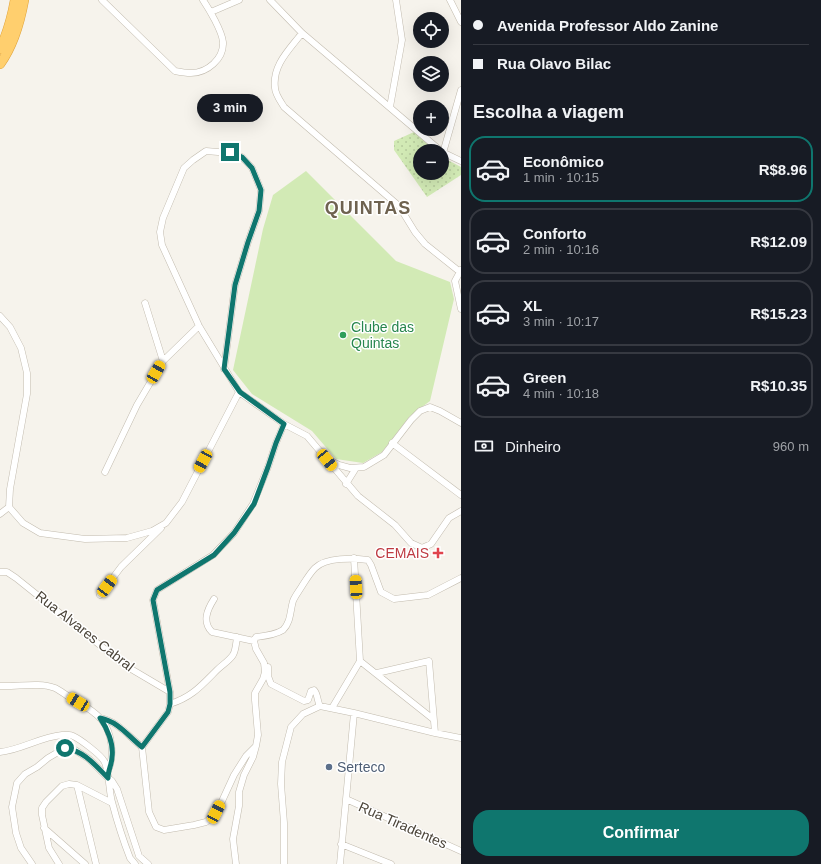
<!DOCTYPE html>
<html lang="pt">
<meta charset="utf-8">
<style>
:root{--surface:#171b24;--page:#20242c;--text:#f1f3f6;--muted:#9ea1a6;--line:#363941;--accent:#0f766e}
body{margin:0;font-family:Helvetica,sans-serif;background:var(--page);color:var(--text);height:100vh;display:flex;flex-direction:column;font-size:15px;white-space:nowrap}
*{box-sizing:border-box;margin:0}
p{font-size:13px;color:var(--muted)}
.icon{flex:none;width:22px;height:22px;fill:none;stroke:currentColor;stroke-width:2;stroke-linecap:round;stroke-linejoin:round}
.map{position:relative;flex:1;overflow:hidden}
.details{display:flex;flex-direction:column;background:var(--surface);width:360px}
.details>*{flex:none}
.top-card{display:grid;align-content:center;height:88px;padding:0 12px;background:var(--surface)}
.buttons{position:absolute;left:413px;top:12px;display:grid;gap:8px}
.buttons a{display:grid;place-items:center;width:36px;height:36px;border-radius:50%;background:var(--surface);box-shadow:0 4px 16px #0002;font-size:20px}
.end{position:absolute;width:18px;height:18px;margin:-9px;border:5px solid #0f766e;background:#fff;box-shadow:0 0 0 2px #fff}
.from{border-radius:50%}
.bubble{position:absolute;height:28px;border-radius:14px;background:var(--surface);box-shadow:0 4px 16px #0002;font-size:13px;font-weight:800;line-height:28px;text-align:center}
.car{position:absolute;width:12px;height:24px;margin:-12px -6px;border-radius:5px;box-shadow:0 0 3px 1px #0007;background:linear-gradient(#f5c518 24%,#345 0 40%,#f5c518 0 76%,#345 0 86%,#f5c518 0)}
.top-card b{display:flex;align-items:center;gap:14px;height:38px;font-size:15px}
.top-card b+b{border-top:1px solid var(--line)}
.top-card i{width:10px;height:10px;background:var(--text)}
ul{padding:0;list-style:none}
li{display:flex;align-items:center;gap:12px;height:66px;margin:0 8px 6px;padding:0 4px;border:2px solid var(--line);border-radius:16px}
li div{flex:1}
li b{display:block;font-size:15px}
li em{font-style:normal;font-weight:800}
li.current{border-color:var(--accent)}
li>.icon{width:36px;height:36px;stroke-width:1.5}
h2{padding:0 12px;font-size:18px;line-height:48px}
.pay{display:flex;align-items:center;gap:10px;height:44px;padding:0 12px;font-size:15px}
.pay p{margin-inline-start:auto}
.button{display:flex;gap:8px;margin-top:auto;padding:8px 12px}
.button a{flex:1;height:46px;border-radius:16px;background:var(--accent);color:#fff;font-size:16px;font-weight:800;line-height:46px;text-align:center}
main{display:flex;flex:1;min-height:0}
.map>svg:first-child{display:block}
.grass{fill:#d2eab5}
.park{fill:url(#park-dots)}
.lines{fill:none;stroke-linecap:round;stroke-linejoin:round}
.minor-casing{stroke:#c2bbae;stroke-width:7}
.highway-casing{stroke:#e0a43c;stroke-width:10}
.minor{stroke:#fff;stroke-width:6}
.highway{stroke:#ffcf6e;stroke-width:9}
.route{stroke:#0f766e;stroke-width:5}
.leisure-dot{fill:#2e9e5b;stroke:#fff;stroke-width:1.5}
.health-dot{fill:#e0444e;stroke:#fff;stroke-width:1.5}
.service-dot{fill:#5c6f8a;stroke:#fff;stroke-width:1.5}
.labels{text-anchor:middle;stroke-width:3;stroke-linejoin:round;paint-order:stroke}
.leisure-label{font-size:14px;fill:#27864d;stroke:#fff;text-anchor:start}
.health-label{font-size:14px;fill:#be3a42;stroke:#fff;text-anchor:end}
.street-label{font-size:14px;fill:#4b4439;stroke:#fff}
.service-label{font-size:14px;fill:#4e5e75;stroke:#fff;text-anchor:start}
.district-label{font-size:18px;font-weight:bold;letter-spacing:1px;fill:#6e6250;stroke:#fff}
</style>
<main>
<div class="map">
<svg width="461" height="864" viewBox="0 0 461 864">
<defs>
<pattern id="park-dots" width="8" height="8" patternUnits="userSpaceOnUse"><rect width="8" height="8" fill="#d2eab5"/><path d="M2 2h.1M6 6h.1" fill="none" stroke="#b6ca9c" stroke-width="1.8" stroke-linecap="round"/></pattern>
</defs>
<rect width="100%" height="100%" fill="#f6f3ec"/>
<!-- grass -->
<path class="grass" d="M306 171 396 261 450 282 454 299 430 401 410 416 382 452 363 463 336 459 312 431 252 394 233 370 263 229 273 195Z"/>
<!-- park -->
<path class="park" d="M414 132 435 151H420V173H442V157L461 167V175L427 197 394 150V141Z"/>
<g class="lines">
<!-- minor casing -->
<g class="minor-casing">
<path id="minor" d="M102 0 175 71C180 72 186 73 191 73 207 73 224 59 223 42 222 31 209 9 203 0
M270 0 302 33 441 151
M450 0 461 22
M211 12 239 0
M302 33C290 49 272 65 275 88 275 94 281 102 284 107L399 206 415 232 425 244 460 272
M390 107 402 40 396 0
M442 152 461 161
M443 153 461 90
M461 270 455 281 461 309
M145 303 163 361
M0 316 10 327 21 348 27 373V394L10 489 9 507 23 523 40 533 85 539 127 538 152 531 166 523 182 502 239 392
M224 369 235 285 248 242 259 211 261 190 252 168 242 157 230 153 206 151 193 160 184 168 163 218 160 232 162 245 199 326 239 392 284 424 307 436 358 496 395 525 411 543 422 548 431 544 449 518 461 511
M392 443 461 495
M329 460 339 465 350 468 364 467 384 455 411 420 420 411 430 407 440 411 461 423
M105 472 137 405 163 361 199 326
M346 484 356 468
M0 514 9 507
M0 572H7L16 578 126 666 170 692
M100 595 121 567 161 528
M214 599C207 610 202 622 212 632L254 641
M360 661 433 719
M268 667V676L271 684 304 701 308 700 311 691 314 690C318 694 317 701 320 706
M377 673 429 661 435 733
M0 686C17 687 39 682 55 688 61 691 67 696 73 699 83 705 93 710 101 719 112 732 115 755 108 771
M170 704C192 697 201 686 217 670 222 665 229 661 233 655 236 650 236 643 237 637
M332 708 360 661 354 558
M100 718C119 722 127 735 142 747L168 712 170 704V692L153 600 157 590 213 555 234 533 253 504 268 467 276 443 284 424
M142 747 149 812 156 827 164 830 194 825 206 822 217 812 234 775 246 756 255 747
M0 752C21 750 40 737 62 735 65 735 70 734 73 736 80 739 101 755 104 761 109 768 109 792 112 802 117 821 123 840 130 858L135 864
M77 785 96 864
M346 799 461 851
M44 828 85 864
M341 844 391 864
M32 864 21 848 16 833 12 807 17 783 25 774 37 767 48 758 65 748 75 750 89 759 108 778 112 781 117 789 139 856 148 864
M59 864 49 848 42 815V808L46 802 62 786 69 784 77 785 112 803
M236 864 233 839 239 806V792L244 775 253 757 256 746 258 735 255 700V693L263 679 265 672 264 663 256 649 254 641 256 637C265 636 275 635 283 630 291 622 290 611 293 601 295 596 299 591 302 586 306 580 310 573 315 568 326 557 353 558 368 560L371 565 381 592 394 599 428 595 461 578
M284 864V823L281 784 282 762 291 727 303 714 320 706 354 713 435 733 461 738
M340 864 354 713"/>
</g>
<!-- highway casing -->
<g class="highway-casing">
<path id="highway" d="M0 49C7 34 12 17 15 0
M0 64C13 46 20 22 24 0"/>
</g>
<!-- minor -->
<use href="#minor" class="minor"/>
<!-- highway -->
<use href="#highway" class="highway"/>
</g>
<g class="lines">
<!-- route -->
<path class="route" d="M65 748C84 751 95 765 108 778 108 770 112 764 112 757 114 744 107 728 100 718 119 722 127 735 142 747L168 712 170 704V692L153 600 157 590 214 555 234 533 254 504 268 467 276 443 284 424 240 392 224 369 235 285 248 242 259 211 261 190 252 168 242 157 230 152"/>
</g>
<!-- markers -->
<circle class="leisure-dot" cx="343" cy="335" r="4"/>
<path class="health-dot" d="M436 547h4v4h4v4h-4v4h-4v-4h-4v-4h4z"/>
<circle class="service-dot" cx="329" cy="767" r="4"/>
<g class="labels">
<!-- leisure labels -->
<g class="leisure-label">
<text x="351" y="332">Clube das<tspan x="351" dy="16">Quintas</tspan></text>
</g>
<!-- health labels -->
<g class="health-label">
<text x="429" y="558">CEMAIS</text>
</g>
<!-- street labels -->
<g class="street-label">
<text transform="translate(85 631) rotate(38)" y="5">Rua Alvares Cabral</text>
<text transform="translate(403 825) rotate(24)" y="5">Rua Tiradentes</text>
</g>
<!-- service labels -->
<g class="service-label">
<text x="337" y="772">Serteco</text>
</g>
<!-- district labels -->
<g class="district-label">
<text x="368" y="214">QUINTAS</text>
</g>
</g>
</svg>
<div class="buttons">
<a><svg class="icon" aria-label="locate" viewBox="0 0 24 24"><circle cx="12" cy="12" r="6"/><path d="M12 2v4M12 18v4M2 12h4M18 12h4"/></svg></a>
<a><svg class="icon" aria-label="layers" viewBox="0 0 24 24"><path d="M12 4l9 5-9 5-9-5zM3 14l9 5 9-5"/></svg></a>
<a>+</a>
<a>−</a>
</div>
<i class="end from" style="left:65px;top:748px"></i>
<i class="end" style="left:230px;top:152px"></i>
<div class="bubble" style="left:197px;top:94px;width:66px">3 min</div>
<i class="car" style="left:156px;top:372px;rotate:30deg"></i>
<i class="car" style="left:327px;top:460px;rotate:141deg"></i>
<i class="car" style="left:203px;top:461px;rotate:208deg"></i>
<i class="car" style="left:107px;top:586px;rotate:37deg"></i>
<i class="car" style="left:356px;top:587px;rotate:357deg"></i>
<i class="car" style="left:78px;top:702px;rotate:301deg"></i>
<i class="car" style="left:216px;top:812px;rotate:27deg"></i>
</div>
<section class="details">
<div class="top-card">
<b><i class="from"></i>Avenida Professor Aldo Zanine</b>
<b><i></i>Rua Olavo Bilac</b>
</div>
<h2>Escolha a viagem</h2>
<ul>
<li class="current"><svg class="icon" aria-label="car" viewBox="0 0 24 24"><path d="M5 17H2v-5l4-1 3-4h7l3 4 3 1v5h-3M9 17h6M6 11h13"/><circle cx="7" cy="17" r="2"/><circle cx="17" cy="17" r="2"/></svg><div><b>Econômico</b><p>1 min · 10:15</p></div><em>R$8.96</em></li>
<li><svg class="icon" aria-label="car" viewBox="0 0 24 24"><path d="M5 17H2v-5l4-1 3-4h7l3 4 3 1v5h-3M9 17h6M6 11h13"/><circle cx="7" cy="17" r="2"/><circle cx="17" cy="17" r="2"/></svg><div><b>Conforto</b><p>2 min · 10:16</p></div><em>R$12.09</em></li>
<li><svg class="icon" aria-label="car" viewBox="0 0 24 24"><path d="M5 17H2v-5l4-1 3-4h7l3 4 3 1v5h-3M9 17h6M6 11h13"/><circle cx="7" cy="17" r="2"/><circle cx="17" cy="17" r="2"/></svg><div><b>XL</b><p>3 min · 10:17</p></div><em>R$15.23</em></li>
<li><svg class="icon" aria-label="car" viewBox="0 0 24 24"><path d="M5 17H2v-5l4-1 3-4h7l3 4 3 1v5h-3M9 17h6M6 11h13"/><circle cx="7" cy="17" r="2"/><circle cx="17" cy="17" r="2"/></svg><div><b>Green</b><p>4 min · 10:18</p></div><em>R$10.35</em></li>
</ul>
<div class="pay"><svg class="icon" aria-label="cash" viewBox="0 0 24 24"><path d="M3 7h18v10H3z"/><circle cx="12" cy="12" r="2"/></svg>Dinheiro<p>960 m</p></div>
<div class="button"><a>Confirmar</a></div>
</section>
</main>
